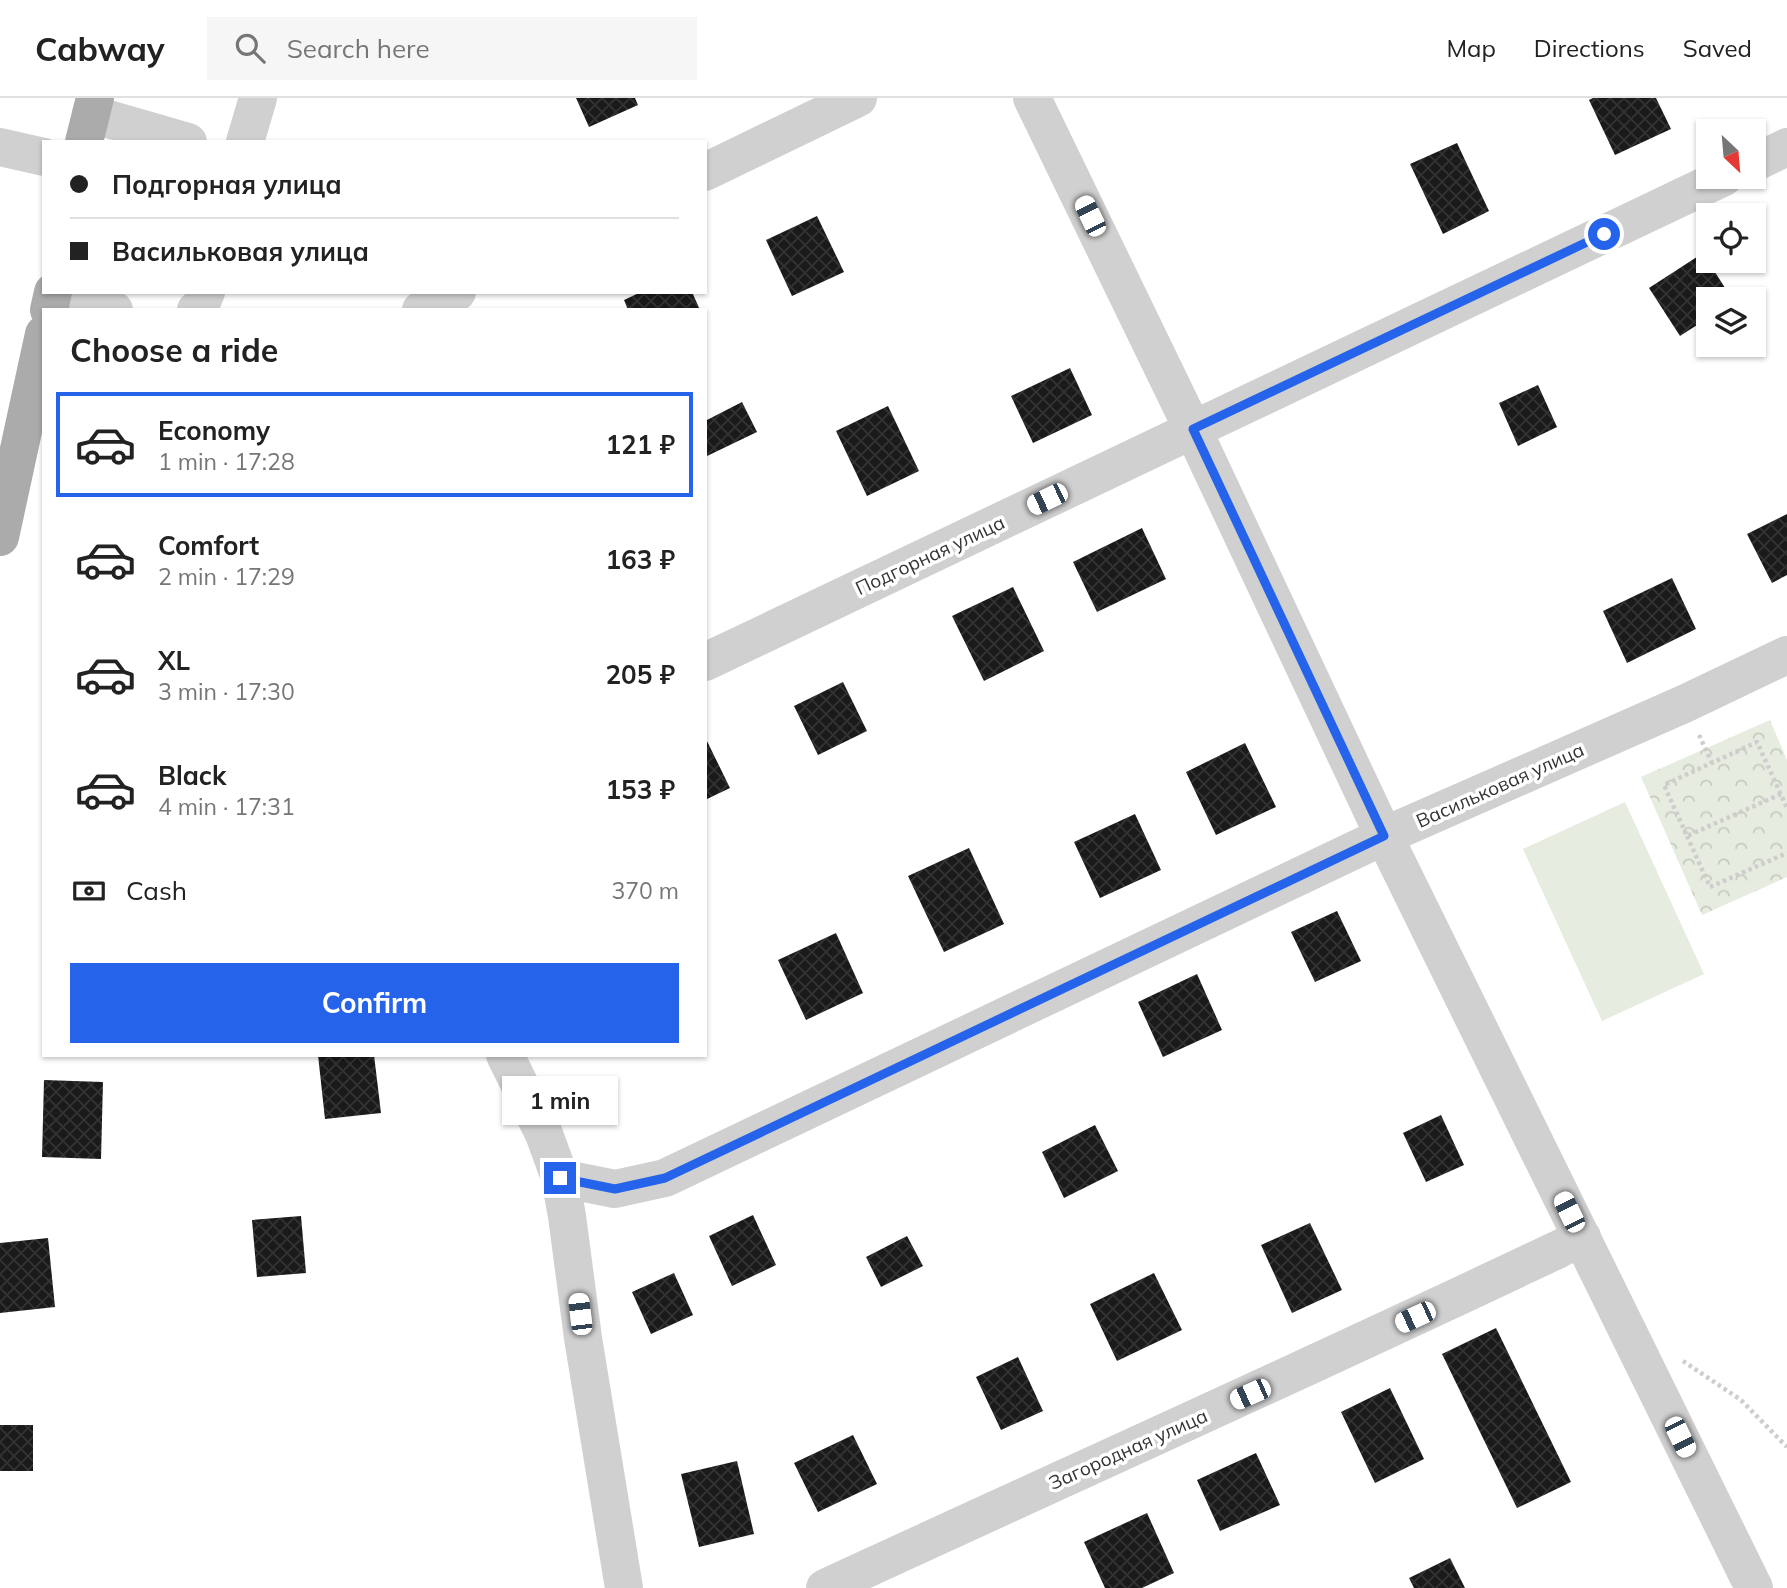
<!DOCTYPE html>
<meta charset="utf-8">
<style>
:root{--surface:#fff;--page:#f6f6f6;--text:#222;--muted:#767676;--line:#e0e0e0;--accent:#2563eb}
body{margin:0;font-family:Mulish,sans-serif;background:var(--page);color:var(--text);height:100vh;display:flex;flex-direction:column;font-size:26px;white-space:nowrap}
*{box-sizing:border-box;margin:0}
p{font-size:23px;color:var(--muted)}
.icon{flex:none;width:38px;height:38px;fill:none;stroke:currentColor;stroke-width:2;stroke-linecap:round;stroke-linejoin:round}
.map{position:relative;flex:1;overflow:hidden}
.panel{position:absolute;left:42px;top:210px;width:665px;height:749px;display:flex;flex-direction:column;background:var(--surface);border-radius:0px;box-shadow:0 2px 5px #0004}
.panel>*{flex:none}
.top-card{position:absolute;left:42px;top:42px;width:665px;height:154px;border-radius:0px;box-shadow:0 2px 5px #0004;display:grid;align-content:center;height:154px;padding:0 28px;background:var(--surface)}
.needle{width:46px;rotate:154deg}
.controls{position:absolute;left:1696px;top:21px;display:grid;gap:14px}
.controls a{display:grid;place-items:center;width:70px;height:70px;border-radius:0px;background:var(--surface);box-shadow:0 2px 5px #0004;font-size:35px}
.end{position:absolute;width:32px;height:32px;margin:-16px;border:9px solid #2563eb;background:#fff;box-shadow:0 0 0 4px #fff}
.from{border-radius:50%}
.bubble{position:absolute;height:49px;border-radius:0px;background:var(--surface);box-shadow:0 2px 5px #0004;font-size:23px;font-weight:700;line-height:49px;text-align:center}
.car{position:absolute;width:21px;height:42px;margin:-21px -10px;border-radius:9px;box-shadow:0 0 5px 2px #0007;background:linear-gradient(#fff 24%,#345 0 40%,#fff 0 76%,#345 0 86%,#fff 0)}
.top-card b{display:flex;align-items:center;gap:24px;height:66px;font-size:26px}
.top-card b+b{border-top:2px solid var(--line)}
.top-card i{width:18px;height:18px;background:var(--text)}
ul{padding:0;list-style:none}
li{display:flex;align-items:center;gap:21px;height:105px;margin:0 14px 10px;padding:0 14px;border:4px solid transparent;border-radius:0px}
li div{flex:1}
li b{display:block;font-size:26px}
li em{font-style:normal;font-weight:700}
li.on{border-color:var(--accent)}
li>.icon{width:63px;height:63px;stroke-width:1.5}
h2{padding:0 28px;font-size:32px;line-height:84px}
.pay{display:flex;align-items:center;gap:18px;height:77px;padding:0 28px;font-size:26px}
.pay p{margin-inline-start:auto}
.cta{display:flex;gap:14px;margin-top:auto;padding:14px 28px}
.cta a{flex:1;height:80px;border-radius:0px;background:var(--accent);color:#fff;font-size:28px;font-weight:700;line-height:80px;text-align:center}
header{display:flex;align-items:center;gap:42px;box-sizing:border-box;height:98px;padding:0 35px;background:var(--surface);border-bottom:2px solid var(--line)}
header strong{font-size:33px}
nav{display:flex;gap:38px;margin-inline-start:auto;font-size:24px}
.search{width:490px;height:63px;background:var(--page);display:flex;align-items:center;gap:18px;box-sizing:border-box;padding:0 24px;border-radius:0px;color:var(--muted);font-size:26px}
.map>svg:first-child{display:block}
.forest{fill:url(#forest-crowns)}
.pitch{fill:#e6ecdf}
.building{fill:url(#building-cross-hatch)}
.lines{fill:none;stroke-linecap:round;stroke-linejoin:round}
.path{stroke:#cdcdcd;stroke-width:4.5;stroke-dasharray:3.5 3.5;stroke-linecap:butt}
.minor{stroke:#d0d0d0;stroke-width:38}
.major{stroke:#ababab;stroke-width:38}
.route{stroke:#2563eb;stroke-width:9}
.labels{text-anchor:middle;stroke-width:7;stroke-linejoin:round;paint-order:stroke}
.street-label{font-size:19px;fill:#333;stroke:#fff}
</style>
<header>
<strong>Cabway</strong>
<div class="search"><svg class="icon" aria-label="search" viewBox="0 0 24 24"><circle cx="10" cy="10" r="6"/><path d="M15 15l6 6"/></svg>Search here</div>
<nav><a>Map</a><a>Directions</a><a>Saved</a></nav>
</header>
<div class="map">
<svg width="1787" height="1490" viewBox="0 0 1787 1490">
<defs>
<pattern id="forest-crowns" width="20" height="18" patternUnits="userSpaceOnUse" patternTransform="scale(1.75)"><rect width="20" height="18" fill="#e6ecdf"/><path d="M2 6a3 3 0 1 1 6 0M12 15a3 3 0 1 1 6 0" fill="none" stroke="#c6cbc0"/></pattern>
<pattern id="building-cross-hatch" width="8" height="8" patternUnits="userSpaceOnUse" patternTransform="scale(1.75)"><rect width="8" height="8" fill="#1a1a1a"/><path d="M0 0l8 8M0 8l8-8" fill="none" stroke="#333"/></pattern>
</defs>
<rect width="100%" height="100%" fill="#fff"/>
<!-- forest -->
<path class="forest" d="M1770 622 1787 662V779L1702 817 1641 679Z"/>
<!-- pitch -->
<path class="pitch" d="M1625 704 1704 876 1602 923 1523 751Z"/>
<!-- building -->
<path class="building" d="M576 0H635L638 7 589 29Z
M1593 0H1656L1671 31 1615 57 1589 2Z
M1457 45 1489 113 1443 136 1410 66Z
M817 118 844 174 792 198 766 142Z
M1703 155 1732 201H1708V220L1680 238 1649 190Z
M641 194H692L700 212H628L624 202Z
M1070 270 1092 317 1033 345 1011 298Z
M1538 287 1557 329 1518 348 1499 305Z
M742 304 757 334 705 359V323Z
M888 308 919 373 867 398 836 333Z
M1787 416V477L1772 485 1747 436Z
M1142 430 1166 481 1097 514 1073 464Z
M1672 480 1696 531 1627 565 1603 513Z
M1013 489 1044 553 984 583 952 518Z
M843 584 867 633 818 657 794 608Z
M705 639 730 690 705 702Z
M1245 645 1276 709 1216 737 1186 674Z
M1135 716 1161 772 1100 800 1074 744Z
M969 750 1004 826 944 854 908 778Z
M1337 813 1361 863 1315 884 1291 834Z
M836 835 863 895 806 922 778 862Z
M1197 876 1222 932 1163 959 1138 904Z
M318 957H374L381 1015 325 1021Z
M44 982 103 984 101 1061 42 1059Z
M1441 1017 1464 1067 1426 1084 1403 1035Z
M1095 1027 1118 1073 1064 1100 1042 1054Z
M753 1117 776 1167 732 1188 709 1138Z
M301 1118 306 1175 257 1179 252 1122Z
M1310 1125 1342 1192 1292 1215 1261 1147Z
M907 1138 923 1168 881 1189 866 1159Z
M48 1140 55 1209 0 1215V1145Z
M674 1175 693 1217 651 1236 632 1194Z
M1154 1175 1182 1232 1117 1263 1090 1206Z
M1496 1230 1571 1384 1517 1410 1442 1256Z
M1018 1259 1043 1313 1001 1332 976 1279Z
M1390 1290 1424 1361 1375 1385 1341 1314Z
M0 1327H33V1373H0Z
M853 1337 877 1386 818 1414 794 1365Z
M1256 1355 1280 1407 1220 1433 1197 1382Z
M737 1363 754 1436 699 1449 681 1376Z
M1147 1415 1174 1475 1142 1490H1105L1084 1444Z
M1450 1460 1465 1490H1414L1409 1480Z"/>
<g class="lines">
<!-- path -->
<path class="path" d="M1699 637 1712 665
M1781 696 1687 738 1664 687 1757 644 1787 710
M1687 738 1710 789 1787 755
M1683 1263 1741 1302 1787 1349"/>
<!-- minor -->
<path class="minor" d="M1032 0 1193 332 1384 738 1754 1490
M91 16 188 44
M245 44 258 0
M0 49 44 59
M1754 65 1787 49
M705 74 858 0
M62 194 114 212
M196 212 200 209 206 194
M421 212 457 194
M705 564 1724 79
M505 957 544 1036 560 1080 567 1118 583 1240 624 1490
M560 1080 615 1091 665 1080 1384 738 1684 606 1787 557
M825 1490C1070 1377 1315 1267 1559 1151L1582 1139"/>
<!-- major -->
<path class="major" d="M84 44 95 0
M49 212 53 194
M0 439 44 236"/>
</g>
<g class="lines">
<!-- route -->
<path class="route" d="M560 1080 615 1091 665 1080 1384 738 1193 331 1604 136"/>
</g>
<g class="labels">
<!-- street labels -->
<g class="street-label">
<text transform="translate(930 457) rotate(-25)" y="7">Подгорная улица</text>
<text transform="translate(1500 687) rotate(-24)" y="7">Васильковая улица</text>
<text transform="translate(1128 1351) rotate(-24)" y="7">Загородная улица</text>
</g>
</g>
</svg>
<div class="controls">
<a><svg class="needle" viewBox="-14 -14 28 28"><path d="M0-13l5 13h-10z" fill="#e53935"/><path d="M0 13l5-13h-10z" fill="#767676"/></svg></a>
<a><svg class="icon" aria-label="locate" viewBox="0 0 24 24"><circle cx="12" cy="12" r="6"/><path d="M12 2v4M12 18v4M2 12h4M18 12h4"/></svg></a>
<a><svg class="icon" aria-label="layers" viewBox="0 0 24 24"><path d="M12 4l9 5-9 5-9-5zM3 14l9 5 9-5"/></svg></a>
</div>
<i class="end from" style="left:1604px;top:136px"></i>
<i class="end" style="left:560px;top:1080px"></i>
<div class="bubble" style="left:502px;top:978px;width:116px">1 min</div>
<i class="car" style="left:1090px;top:118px;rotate:334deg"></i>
<i class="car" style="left:1047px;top:401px;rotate:244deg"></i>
<i class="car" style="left:1569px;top:1114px;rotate:334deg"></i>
<i class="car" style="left:580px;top:1216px;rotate:353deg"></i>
<i class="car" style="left:1415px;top:1219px;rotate:245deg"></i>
<i class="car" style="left:1250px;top:1296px;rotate:246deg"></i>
<i class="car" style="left:1680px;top:1339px;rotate:154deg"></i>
<div class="top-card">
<b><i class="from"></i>Подгорная улица</b>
<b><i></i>Васильковая улица</b>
</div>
<section class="panel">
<h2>Choose a ride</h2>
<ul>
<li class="on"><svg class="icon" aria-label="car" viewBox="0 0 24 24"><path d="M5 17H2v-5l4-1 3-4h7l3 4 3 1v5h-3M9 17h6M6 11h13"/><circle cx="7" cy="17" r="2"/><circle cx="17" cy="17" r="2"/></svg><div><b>Economy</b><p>1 min · 17:28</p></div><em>121 ₽</em></li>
<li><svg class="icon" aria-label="car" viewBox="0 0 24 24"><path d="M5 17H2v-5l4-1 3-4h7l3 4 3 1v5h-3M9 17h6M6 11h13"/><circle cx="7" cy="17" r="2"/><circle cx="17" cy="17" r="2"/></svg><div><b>Comfort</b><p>2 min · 17:29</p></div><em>163 ₽</em></li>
<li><svg class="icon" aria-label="car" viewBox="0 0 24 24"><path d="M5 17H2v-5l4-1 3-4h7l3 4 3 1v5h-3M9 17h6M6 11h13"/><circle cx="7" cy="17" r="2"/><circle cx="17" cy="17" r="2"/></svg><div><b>XL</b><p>3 min · 17:30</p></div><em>205 ₽</em></li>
<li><svg class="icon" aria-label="car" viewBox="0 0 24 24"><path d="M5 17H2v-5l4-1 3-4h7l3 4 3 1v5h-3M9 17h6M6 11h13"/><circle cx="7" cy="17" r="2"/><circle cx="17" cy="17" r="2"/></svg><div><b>Black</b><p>4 min · 17:31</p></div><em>153 ₽</em></li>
</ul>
<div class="pay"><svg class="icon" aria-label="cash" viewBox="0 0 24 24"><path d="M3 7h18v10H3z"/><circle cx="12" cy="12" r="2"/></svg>Cash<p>370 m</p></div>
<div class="cta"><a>Confirm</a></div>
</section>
</div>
